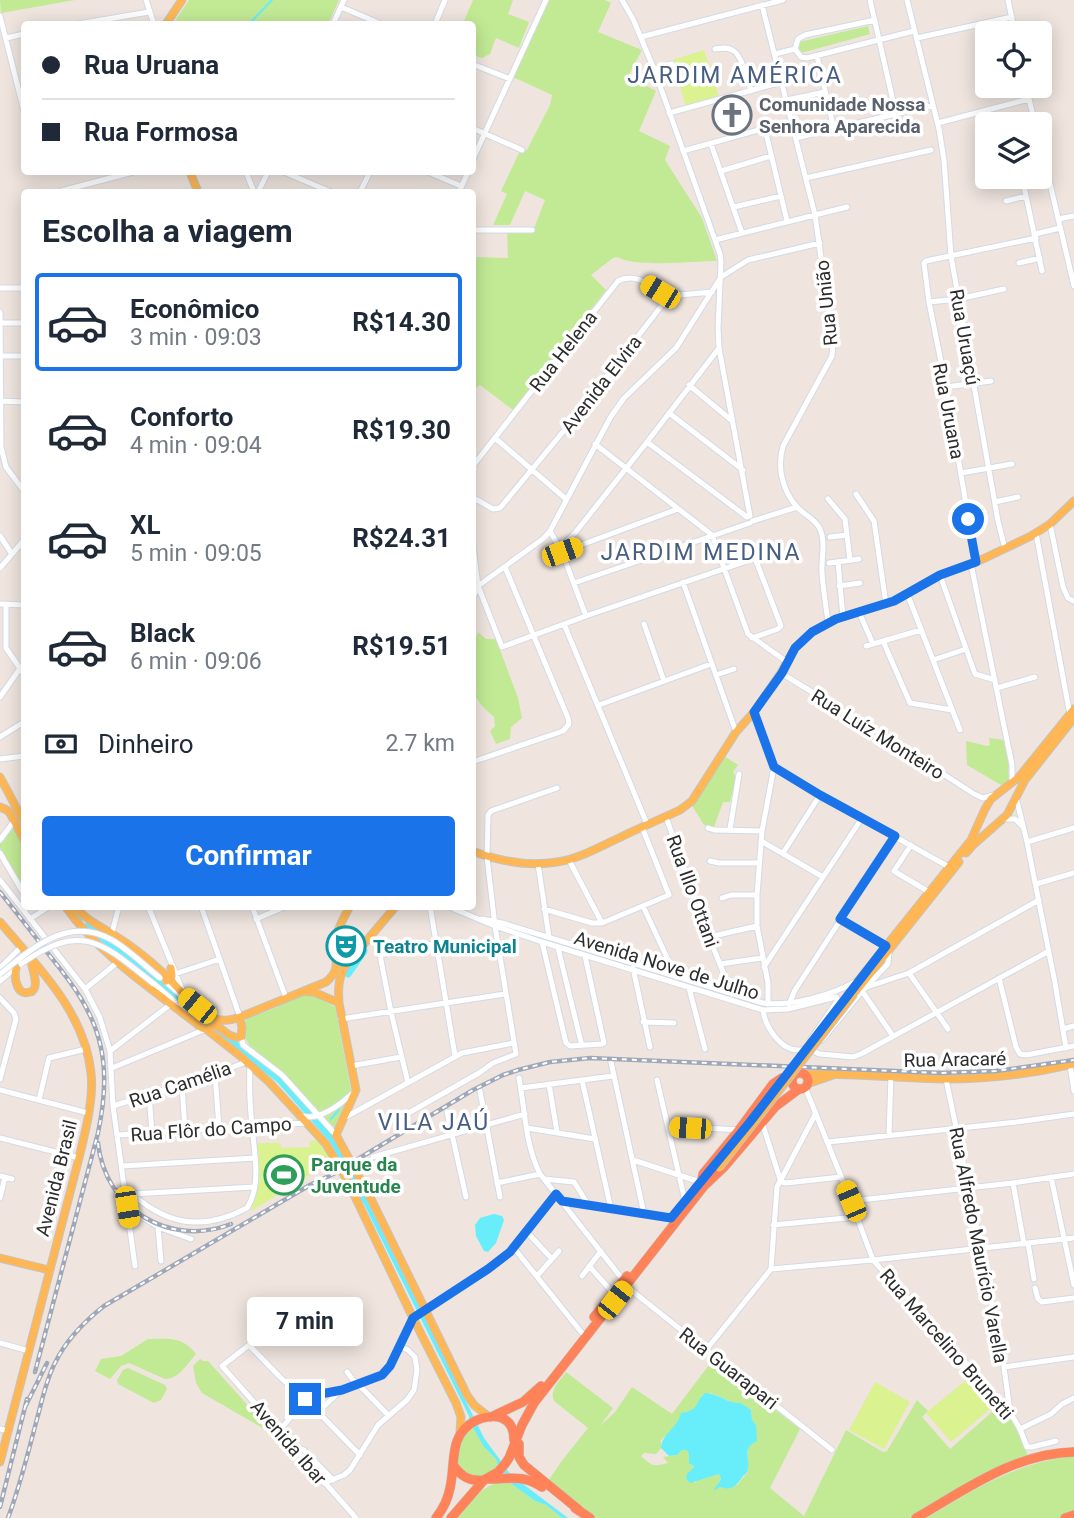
<!DOCTYPE html>
<html lang="pt">
<meta charset="utf-8">
<style>
:root{--surface:#fff;--page:#f6f6f7;--text:#1f2937;--muted:#747a83;--line:#e0e1e3;--accent:#1a73e8}
body{margin:0;font-family:Roboto,sans-serif;background:var(--page);color:var(--text);height:100vh;display:flex;flex-direction:column;font-size:26px;white-space:nowrap}
*{box-sizing:border-box;margin:0}
p{font-size:23px;color:var(--muted)}
.icon{flex:none;width:38px;height:38px;fill:none;stroke:currentColor;stroke-width:2;stroke-linecap:round;stroke-linejoin:round}
.map{position:relative;flex:1;overflow:hidden}
.side{position:absolute;left:21px;top:189px;width:455px;height:721px;display:flex;flex-direction:column;background:var(--surface);border-radius:7px;box-shadow:0 4px 18px #0003}
.side>*{flex:none}
.guide{position:absolute;left:21px;top:21px;width:455px;height:154px;border-radius:7px;box-shadow:0 4px 18px #0003;display:grid;align-content:center;height:154px;padding:0 21px;background:var(--surface)}
.fabs{position:absolute;left:975px;top:21px;display:grid;gap:14px}
.fabs a{display:grid;place-items:center;width:77px;height:77px;border-radius:7px;background:var(--surface);box-shadow:0 4px 18px #0003;font-size:35px}
.end{position:absolute;width:32px;height:32px;margin:-16px;border:9px solid #1a73e8;background:#fff;box-shadow:0 0 0 4px #fff}
.from{border-radius:50%}
.bubble{position:absolute;height:49px;border-radius:7px;background:var(--surface);box-shadow:0 4px 18px #0003;font-size:23px;font-weight:700;line-height:49px;text-align:center}
.car{position:absolute;width:21px;height:42px;margin:-21px -10px;border-radius:9px;box-shadow:0 0 5px 2px #0007;background:linear-gradient(#f5c518 24%,#345 0 40%,#f5c518 0 76%,#345 0 86%,#f5c518 0)}
.guide b{display:flex;align-items:center;gap:24px;height:66px;font-size:26px}
.guide b+b{border-top:2px solid var(--line)}
.guide i{width:18px;height:18px;background:var(--text)}
ul{padding:0;list-style:none}
li{display:flex;align-items:center;gap:21px;height:98px;margin:0 14px 10px;padding:0 7px;border:4px solid transparent;border-radius:7px}
li div{flex:1}
li b{display:block;font-size:26px}
li em{font-style:normal;font-weight:700}
li.selected{border-color:var(--accent)}
li>.icon{width:63px;height:63px;stroke-width:1.5}
h2{padding:0 21px;font-size:32px;line-height:84px}
.pay{display:flex;align-items:center;gap:18px;height:77px;padding:0 21px;font-size:26px}
.pay p{margin-inline-start:auto}
.cta{display:flex;gap:14px;margin-top:auto;padding:14px 21px}
.cta a{flex:1;height:80px;border-radius:7px;background:var(--accent);color:#fff;font-size:28px;font-weight:700;line-height:80px;text-align:center}
.map>svg:first-child{display:block}
.green{fill:#c2ea95;fill-rule:evenodd}
.pitch{fill:#dbf290}
.water{fill:#67eefa}
.lines{fill:none;stroke-linecap:round;stroke-linejoin:round}
.stream{stroke:#67eefa;stroke-width:2}
.river{stroke:#67eefa;stroke-width:7}
.minor-casing{stroke:#d2dae6;stroke-width:7}
.major-casing{stroke:#c4c4c4;stroke-width:9}
.highway-casing{stroke:#c4c4c4;stroke-width:10}
.minor{stroke:#fff;stroke-width:5}
.major{stroke:#feb754;stroke-width:7}
.highway{stroke:#ff8259;stroke-width:9}
.rail-casing{stroke:#9fa8b8;stroke-width:4.5}
.rail{stroke:#fff;stroke-width:2;stroke-dasharray:5;stroke-linecap:butt}
.minor-bridge-casing{stroke:#d2dae6;stroke-width:7;stroke-linecap:butt}
.major-bridge-casing{stroke:#c4c4c4;stroke-width:9;stroke-linecap:butt}
.minor-bridge{stroke:#fff;stroke-width:5}
.major-bridge{stroke:#feb754;stroke-width:7}
.route{stroke:#1a73e8;stroke-width:9}
.labels{text-anchor:middle;stroke-width:7;stroke-linejoin:round;paint-order:stroke}
.worship-label{font-size:19px;font-weight:bold;fill:#5b616d;stroke:#fff;text-anchor:start}
.street-label{font-size:19px;fill:#2c2c2c;stroke:#fff}
.culture-label{font-size:19px;font-weight:bold;fill:#0d838f;stroke:#fff;text-anchor:start}
.leisure-label{font-size:19px;font-weight:bold;fill:#27864d;stroke:#fff;text-anchor:start}
.quarter-label{font-size:23px;letter-spacing:2px;fill:#485d82;stroke:#fff}
</style>
<div class="map">
<svg width="1074" height="1518" viewBox="0 0 1074 1518">
<rect width="100%" height="100%" fill="#efe4de"/>
<!-- green -->
<path class="green" d="M0 0H75L1 13Z
M189 0H339L328 24H173Z
M473 0H513L508 14 529 22 519 48 496 38 490 54 482 58 473 55 472 24H469L464 21Z
M547 0H605L611 3 598 32 642 50 628 76 656 91 639 131 670 146 665 160 702 218 717 261C695 261 634 268 618 257L613 258 591 275 606 290 513 410 480 385 473 390V393V257L508 258 507 231H533L545 200 525 191 510 225H493L507 194 501 191 520 151 527 150 550 105 552 95 513 77Z
M868 26 870 34 805 52H802L799 49V42Z
M478 632 486 639H496L518 698 522 718 511 727 510 739 496 744 490 731 495 726 494 717C486 710 479 704 475 695 468 678 472 648 478 632Z
M989 738 1004 740 1011 777 1005 784 1001 785 967 765 966 741 987 746 990 745Z
M724 756 738 765 733 772 736 777 730 802H723L714 827 704 825 691 804Z
M14 828 24 846V889L0 848V843Z
M311 994 335 1007 352 1095 335 1128 331 1124 327 1128 283 1077 247 1048 249 1044 245 1038 246 1017 255 1012 260 1014 278 1007 280 1002Z
M148 1339C169 1339 182 1336 196 1354 187 1364 179 1379 165 1379L129 1363 121 1366 110 1379 95 1371 101 1359 121 1356Z
M200 1359 203 1361H208L270 1430 268 1434 264 1429 202 1393 196 1383 193 1366Z
M712 1361 800 1429 770 1488 804 1516 846 1430 883 1452 887 1451 917 1400 928 1411 922 1417 950 1449 1000 1405 1010 1415 1028 1456 987 1474 910 1518H596L548 1481 561 1462 588 1428 554 1401C549 1389 560 1381 566 1372L613 1408 600 1426 615 1412 632 1387 672 1414ZM711 1393 751 1410 752 1421 751 1444 748 1449 747 1473 737 1485 720 1487 718 1483 721 1479 719 1474 697 1480 695 1483 692 1471 694 1467 693 1465 689 1464V1455L687 1450H682L677 1455 663 1457 668 1463C653 1467 652 1466 641 1456L644 1453 656 1454 661 1448V1440L698 1405 702 1395Z
M128 1368 165 1385 167 1389 161 1400 154 1403 118 1384 117 1380 123 1370Z
M472 1426 484 1447 496 1459 499 1470 486 1477 472 1478C468 1474 461 1470 458 1465 450 1451 465 1436 472 1426Z
M1067 1457H1074V1518H926C974 1490 1011 1465 1067 1457Z
M506 1480 535 1501 546 1505 562 1518H457C474 1498 479 1487 506 1480Z"/>
<!-- pitch -->
<path class="pitch" d="M704 50 719 97 686 107 672 60Z
M320 1140 334 1160 251 1211 259 1180 256 1143H280L282 1148 310 1147V1141Z
M966 1380 990 1409 951 1442 926 1413Z
M875 1382 910 1402 884 1449 849 1430Z"/>
<!-- water -->
<path class="water" d="M350 1166 484 1438 511 1475 568 1518H562L546 1505 535 1501 506 1480 499 1470 496 1459 484 1447 469 1421V1416L364 1204 360 1200 346 1168Z
M494 1214 502 1216 504 1220 496 1243 488 1252 484 1251 476 1236 475 1225 480 1218Z
M705 1393C718 1393 728 1404 741 1403L751 1410 752 1420 756 1425 757 1441C740 1449 752 1459 747 1472 746 1474 744 1475 743 1476 736 1486 732 1491 720 1487L713 1491 721 1479 719 1474 690 1483 686 1478 687 1474 694 1467 693 1465 689 1464V1455L687 1450H682L677 1455 669 1456 661 1448C662 1433 677 1429 681 1413 701 1410 694 1402 705 1393Z"/>
<g class="lines">
<!-- stream -->
<path class="stream" d="M249 24 272 0
M331 1119 338 1111 339 1106"/>
<!-- river -->
<path class="river" d="M71 907 80 918
M88 926 209 1024
M348 974 364 951
M217 1030 280 1080 333 1140 352 1174"/>
<!-- minor casing -->
<g class="minor-casing">
<path id="minor" d="M146 0 154 24
M622 0 633 19 654 69 720 254 721 262 718 328 719 348 750 516
M870 0 896 114
M907 0 939 129 944 160 951 256 998 521 1005 549
M1008 0 1015 33
M762 5 815 215 833 342 832 356 783 446C777 467 782 490 797 507 804 515 816 519 820 529 826 542 821 559 822 573 823 589 826 606 828 622
M341 7 381 24
M0 16 24 111
M78 24 149 12
M333 24 344 0
M435 24 445 0
M641 37 783 0
M6 38 24 34
M917 38 1012 17
M715 49C721 48 727 47 732 50 742 54 747 80 751 91
M795 49 801 57 807 58 914 31
M795 49 798 39 805 35 875 20
M775 54 795 49
M817 56 834 129
M472 64 510 79
M654 69 672 64
M1026 86 1035 124
M787 100 825 92
M669 113 782 82
M938 123 1029 99
M472 128 522 150
M765 129 787 221
M796 138 933 105
M1040 141 1074 286
M711 144 742 233
M683 151 791 121
M472 161 546 0
M721 171 771 156
M246 172 254 192
M284 172 331 192
M428 172 461 186
M1022 177 1042 271
M806 178 931 150
M61 191 133 172
M258 192 268 172
M360 192 370 172
M459 192 468 172
M1006 201 1026 196
M734 207 781 196
M1058 219 1074 216
M472 230H532
M1035 234 1060 228
M715 240 847 207
M1019 263 1040 258
M0 288H24
M669 296 712 292
M929 302 958 299 1004 289
M0 312 1 447 6 467 24 491
M0 323H24
M1 356H24
M689 385 731 420
M946 387 991 381
M0 401 24 402
M669 413 743 470
M495 438 566 499
M647 442 747 517
M595 444 712 535
M472 467 618 281C636 271 653 288 669 296
M961 473 1012 464
M856 494 874 521 886 604
M472 497 493 509 500 508 581 410 669 296
M828 499 845 519 850 560
M995 502 1018 497
M753 521 797 507
M1050 524 1063 587 1068 598 1074 601
M550 531 562 552 586 616
M1036 533 1070 715
M712 535 748 634 787 662
M0 536 12 554
M830 537 847 535
M472 538 478 586 502 647 586 616 776 551
M560 548 575 533 647 442 719 348
M562 552 678 509
M838 562 843 617
M976 562 946 387 929 302 924 263 926 261 1036 238
M829 563 859 559
M971 564 1012 765V783
M0 568 24 540
M940 575 975 674 995 680
M683 582 736 732
M574 583 750 523
M478 586 544 538 550 531 610 418 624 398 676 348 721 277 748 260 820 243
M839 586 860 583
M907 593 960 730
M472 600 478 586
M0 604 24 605
M6 605V648L24 674
M859 612 873 644
M564 624 647 824
M644 624 664 681
M752 638 778 629 781 626 755 558
M883 641 910 703 952 710
M866 646 921 630
M933 660 966 649
M781 673 905 749 974 794 983 798 994 795
M716 675 734 669
M997 688 1035 677
M0 697 21 667 24 666
M599 705 711 664
M754 712 774 767 762 831 757 895V926L768 983V1004
M0 737 24 722
M0 759 24 756
M472 762 563 731 569 724 568 718 505 567
M774 767 820 795 949 867
M1016 797 1027 842 1055 983 1066 1048
M666 817 709 937 732 994
M1003 819H1015L1022 826
M708 828 714 830 762 831
M730 829 739 774
M0 840 14 821
M761 841 823 877
M1027 842 1074 828
M911 845 894 871 929 892
M0 853 24 894
M783 853 820 795
M569 860 602 923
M710 861 719 863H759
M538 864 549 937
M0 880 85 989 100 1018 110 1051 113 1106 135 1266
M1036 884 1074 873
M722 898 731 895H757
M148 906 182 989
M201 906 240 1017
M252 906 286 998
M430 906 455 1056
M447 906 495 926 542 942 763 1010 788 1009 836 997 838 1000 811 1039C811 1045 813 1053 820 1054L853 1057 861 1054 1049 951
M643 906 676 977
M544 909 592 923H602L669 895 642 827
M30 919 50 906
M256 919 287 906
M482 919 502 923 763 1003C789 1007 832 995 855 982
M840 919 886 946
M112 933 119 906
M709 937 757 926
M542 942 566 1043 570 1046 602 1044 604 1043 585 956
M558 948 582 1046
M720 964 762 958
M764 967 862 818
M0 968 21 947
M633 968 650 1047
M909 973 948 1029
M175 974 220 959
M999 978 1016 1047 1020 1054 1026 1055 1074 1046
M0 981 16 967
M165 981 181 995
M154 984 183 1009
M867 987 909 973 1039 900
M689 988 705 1049
M85 989 118 962
M862 991 893 1036
M0 998 14 1013 16 1019 0 1079
M789 1004 795 990 895 836
M763 1010C765 1026 780 1050 798 1050 803 1051 809 1047 814 1045
M341 1019 505 994
M643 1022 674 1023
M1063 1029 1074 1026
M241 1037 243 1045 282 1075 336 1135
M822 1040 862 991 886 966 888 963 889 951
M110 1051 171 1004
M611 1062 644 1214
M1070 1065 1074 1091
M351 1066 401 1057
M112 1068 206 1029
M215 1074 219 1128
M519 1078C525 1110 525 1144 540 1174L623 1280
M946 1079 981 1248 1004 1367 1010 1412
M582 1080 611 1209
M657 1080 685 1201
M408 1083 391 1012 380 955 437 943
M549 1084 557 1132
M182 1085 185 1130
M805 1087 851 1201 873 1260 1010 1412 1020 1429 1027 1447H1032L1056 1441
M521 1088 613 1076
M0 1090 88 1113
M480 1091 500 1197
M149 1095 152 1132
M39 1100 49 1058 86 1049
M113 1106 215 1074 246 1062
M447 1112 466 1197
M405 1115 479 1073 493 1063 516 1054 495 926 487 857 488 815 491 811 557 788
M302 1116C320 1121 340 1105 354 1092
M344 1118 462 1053 514 1043
M762 1122 780 1179
M669 1126 739 1130
M527 1128 595 1139
M117 1135 305 1123
M889 1135 891 1076
M0 1138 79 1158
M828 1142 1017 1122 1074 1114
M373 1157 525 1114
M633 1160 700 1182
M122 1166 255 1158
M0 1176 12 1179
M1051 1177 1074 1285
M544 1179 574 1182 589 1206
M780 1179 782 1182 786 1183 841 1177
M497 1183 540 1174
M1013 1183 1024 1244
M125 1187C162 1224 200 1233 247 1208 262 1184 254 1153 252 1126 250 1106 249 1086 250 1065
M132 1194 254 1187
M0 1198 5 1177
M562 1201 672 1218
M851 1201 1013 1183 1074 1174
M127 1207 158 1227 191 1239
M773 1225 857 1217
M158 1227 161 1261
M526 1231 552 1259
M1028 1243 1034 1279
M514 1248 582 1333
M589 1266 613 1293
M771 1269 873 1260 1074 1238
M771 1269 777 1187 816 1113
M537 1276 559 1251
M582 1276 601 1251
M626 1286 832 1450
M1035 1288 1038 1299 1042 1302 1074 1298
M0 1343 29 1351
M706 1350 771 1269
M1004 1367 1074 1357
M347 1372 353 1380 361 1387 388 1415
M318 1412 339 1392
M0 1429 8 1431
M1020 1429 1051 1414 1062 1404 1074 1398
M279 1431 308 1397 342 1390 375 1378 382 1375 390 1366 413 1318 488 1269 510 1252 556 1194
M293 1446 304 1450 333 1480
M324 1483 344 1475 350 1470 378 1425 407 1400 414 1390 417 1370 415 1357 408 1350 399 1346
M356 1518 222 1366 249 1345 280 1377 318 1412 360 1455"/>
</g>
<!-- major casing -->
<g class="major-casing">
<path id="major" d="M166 24 182 0
M190 172 198 192
M0 777 24 822
M0 807 7 810 10 813 24 840
M472 851C499 861 528 867 557 862 579 859 601 846 621 837 641 827 661 819 680 810L692 801 736 732 754 712 781 673 795 648 812 632 836 619 894 601 940 575 983 559 1031 536 1050 524 1074 501
M966 853 974 844 1007 815 1025 780 1074 718
M65 906C100 956 155 991 202 1028L206 1029 239 1055 269 1082 326 1144 347 1180 413 1318 456 1403 461 1417 460 1432
M74 906C89 922 97 924 114 935 130 945 147 958 161 971 177 985 194 1010 214 1018 222 1022 232 1020 240 1017L326 982C344 967 332 958 336 939 337 928 345 916 350 906
M396 906 346 965C338 977 338 990 339 1003L356 1090 336 1135 372 1201 467 1395 474 1405 489 1417
M0 922C37 966 85 1012 91 1073 94 1099 85 1133 79 1158L0 1462
M16 968C14 976 16 997 30 992 32 992 33 990 34 989 38 983 32 968 31 961
M166 981 172 976 171 968
M850 991 971 840 985 809 991 799 1019 777 1074 709
M307 992H314L339 1003
M854 994 959 862
M206 1029 216 1025C223 1030 232 1040 241 1037L242 1028 240 1017
M803 1074C851 1073 897 1078 945 1079 987 1079 1032 1074 1074 1064
M807 1084 833 1075
M0 1258 49 1270"/>
</g>
<!-- highway casing -->
<g class="highway-casing">
<path id="highway" d="M792 1081a8 8 0 1 1 16 0a8 8 0 1 1-16 0Z
M696 1188 702 1180 703 1174 739 1130 773 1084 782 1078 793 1077
M594 1317 627 1276
M491 1417 523 1402 541 1386
M519 1444V1457L524 1465 579 1510
M453 1465C461 1476 469 1482 484 1480
M489 1479C511 1479 522 1474 542 1487
M575 1508 590 1518
M436 1518C443 1509 448 1499 450 1488 456 1463 448 1435 475 1421 483 1417 494 1415 502 1418 512 1422 514 1431 514 1440
M451 1518 484 1480 498 1472 505 1464 509 1458 522 1425 534 1403 704 1186 724 1167 775 1107 799 1089
M916 1518C965 1490 1015 1453 1074 1452
M1065 1518 1074 1515"/>
</g>
<!-- minor -->
<use href="#minor" class="minor"/>
<!-- major -->
<use href="#major" class="major"/>
<!-- highway -->
<use href="#highway" class="highway"/>
<!-- rail casing -->
<g class="rail-casing">
<path id="rail" d="M0 892C15 911 31 931 46 951 70 981 93 1009 101 1048 107 1076 104 1105 98 1133L35 1372
M98 1143C105 1209 170 1248 231 1224
M25 1407 47 1363
M0 1507 27 1399
M8 1518C20 1486 28 1453 37 1419 42 1401 46 1380 55 1363 66 1340 85 1321 104 1306L310 1185 333 1174 473 1090 503 1075 518 1070 550 1062 590 1058 941 1073 996 1071 1074 1060"/>
</g>
<!-- rail -->
<use href="#rail" class="rail"/>
<!-- minor-bridge casing -->
<g class="minor-bridge-casing">
<path id="minor-bridge" d="M21 964C83 920 103 944 154 984
M0 974C33 948 68 915 112 940 129 950 144 965 160 978"/>
</g>
<!-- major-bridge casing -->
<g class="major-bridge-casing">
<path id="major-bridge" d="M719 1168 854 994"/>
</g>
<!-- minor-bridge -->
<use href="#minor-bridge" class="minor-bridge"/>
<!-- major-bridge -->
<use href="#major-bridge" class="major-bridge"/>
</g>
<g class="lines">
<!-- route -->
<path class="route" d="M305 1399 310 1396 342 1390 382 1375 390 1366 413 1318 488 1269 510 1252 556 1194 562 1201 671 1218 750 1122 886 946 840 919 895 836 820 795 774 767 754 712 782 673 795 648 812 632 836 619 894 601 940 575 976 562 968 519"/>
</g>
<!-- icons -->
<defs>
<g id="church-ring" transform="scale(2.0125)"><circle r="9.5" fill="#fff" stroke="#6b7280" stroke-width="1.5"/><path d="M-1.2-6h2.4v3.5h3.3v2.4h-3.3V6h-2.4V-.1h-3.3v-2.4h3.3Z" fill="#6b7280"/></g>
<g id="theatre-ring" transform="scale(2.0125)"><circle r="9.5" fill="#fff" stroke="#0f9aa8" stroke-width="1.5"/><path d="M-5-5.5Q0-4 5-5.5V0Q5 5 0 6Q-5 5-5 0ZM-3.3-2.5H-1v1.5H-3.3ZM1-2.5H3.3v1.5H1ZM-2.8 1Q0 5.5 2.8 1Z" fill="#0f9aa8"/></g>
<g id="stadium-ring" transform="scale(2.0125)"><circle r="9.5" fill="#fff" stroke="#2e9e5b" stroke-width="1.5"/><path d="M0-5a6.5 5 0 1 0 0 10a6.5 5 0 1 0 0-10ZM-3.5-1.8h7v3.6h-7Z" fill="#2e9e5b"/></g>
</defs>
<g fill-rule="evenodd">
<use href="#church-ring" x="732" y="115"/>
<use href="#theatre-ring" x="346" y="946"/>
<use href="#stadium-ring" x="284" y="1175"/>
</g>
<g class="labels">
<!-- worship labels -->
<g class="worship-label">
<text x="759" y="111">Comunidade Nossa<tspan x="759" dy="22">Senhora Aparecida</tspan></text>
</g>
<!-- street labels -->
<g class="street-label">
<text transform="translate(826 303) rotate(-96)" y="7">Rua União</text>
<text transform="translate(965 337) rotate(80)" y="7">Rua Uruaçú</text>
<text transform="translate(563 351) rotate(-52)" y="7">Rua Helena</text>
<text transform="translate(601 384) rotate(-52)" y="7">Avenida Elvira</text>
<text transform="translate(949 411) rotate(79)" y="7">Rua Uruana</text>
<text transform="translate(878 734) rotate(32)" y="7">Rua Luíz Monteiro</text>
<text transform="translate(693 891) rotate(70)" y="7">Rua Illo Ottani</text>
<text transform="translate(667 965) rotate(17)" y="7">Avenida Nove de Julho</text>
<text transform="translate(955 1059) rotate(-1)" y="7">Rua Aracaré</text>
<text transform="translate(180 1084) rotate(-19)" y="7">Rua Camélia</text>
<text transform="translate(211 1129) rotate(-4)" y="7">Rua Flôr do Campo</text>
<text transform="translate(56 1178) rotate(-76)" y="7">Avenida Brasil</text>
<text transform="translate(979 1245) rotate(79)" y="7">Rua Alfredo Maurício Varella</text>
<text transform="translate(947 1344) rotate(49)" y="7">Rua Marcelino Brunetti</text>
<text transform="translate(729 1368) rotate(38)" y="7">Rua Guarapari</text>
<text transform="translate(289 1442) rotate(49)" y="7">Avenida Ibar</text>
</g>
<!-- culture labels -->
<g class="culture-label">
<text x="373" y="953">Teatro Municipal</text>
</g>
<!-- leisure labels -->
<g class="leisure-label">
<text x="311" y="1171">Parque da<tspan x="311" dy="22">Juventude</tspan></text>
</g>
<!-- quarter labels -->
<g class="quarter-label">
<text x="735" y="83">JARDIM AMÉRICA</text>
<text x="701" y="560">JARDIM MEDINA</text>
<text x="434" y="1130">VILA JAÚ</text>
</g>
</g>
</svg>
<div class="fabs">
<a><svg class="icon" aria-label="locate" viewBox="0 0 24 24"><circle cx="12" cy="12" r="6"/><path d="M12 2v4M12 18v4M2 12h4M18 12h4"/></svg></a>
<a><svg class="icon" aria-label="layers" viewBox="0 0 24 24"><path d="M12 4l9 5-9 5-9-5zM3 14l9 5 9-5"/></svg></a>
</div>
<i class="end from" style="left:968px;top:519px"></i>
<i class="end" style="left:305px;top:1399px"></i>
<div class="bubble" style="left:247px;top:1297px;width:116px">7 min</div>
<i class="car" style="left:660px;top:292px;rotate:301deg"></i>
<i class="car" style="left:562px;top:552px;rotate:70deg"></i>
<i class="car" style="left:197px;top:1006px;rotate:309deg"></i>
<i class="car" style="left:690px;top:1128px;rotate:273deg"></i>
<i class="car" style="left:851px;top:1201px;rotate:337deg"></i>
<i class="car" style="left:127px;top:1207px;rotate:171deg"></i>
<i class="car" style="left:615px;top:1300px;rotate:38deg"></i>
<div class="guide">
<b><i class="from"></i>Rua Uruana</b>
<b><i></i>Rua Formosa</b>
</div>
<section class="side">
<h2>Escolha a viagem</h2>
<ul>
<li class="selected"><svg class="icon" aria-label="car" viewBox="0 0 24 24"><path d="M5 17H2v-5l4-1 3-4h7l3 4 3 1v5h-3M9 17h6M6 11h13"/><circle cx="7" cy="17" r="2"/><circle cx="17" cy="17" r="2"/></svg><div><b>Econômico</b><p>3 min · 09:03</p></div><em>R$14.30</em></li>
<li><svg class="icon" aria-label="car" viewBox="0 0 24 24"><path d="M5 17H2v-5l4-1 3-4h7l3 4 3 1v5h-3M9 17h6M6 11h13"/><circle cx="7" cy="17" r="2"/><circle cx="17" cy="17" r="2"/></svg><div><b>Conforto</b><p>4 min · 09:04</p></div><em>R$19.30</em></li>
<li><svg class="icon" aria-label="car" viewBox="0 0 24 24"><path d="M5 17H2v-5l4-1 3-4h7l3 4 3 1v5h-3M9 17h6M6 11h13"/><circle cx="7" cy="17" r="2"/><circle cx="17" cy="17" r="2"/></svg><div><b>XL</b><p>5 min · 09:05</p></div><em>R$24.31</em></li>
<li><svg class="icon" aria-label="car" viewBox="0 0 24 24"><path d="M5 17H2v-5l4-1 3-4h7l3 4 3 1v5h-3M9 17h6M6 11h13"/><circle cx="7" cy="17" r="2"/><circle cx="17" cy="17" r="2"/></svg><div><b>Black</b><p>6 min · 09:06</p></div><em>R$19.51</em></li>
</ul>
<div class="pay"><svg class="icon" aria-label="cash" viewBox="0 0 24 24"><path d="M3 7h18v10H3z"/><circle cx="12" cy="12" r="2"/></svg>Dinheiro<p>2.7 km</p></div>
<div class="cta"><a>Confirmar</a></div>
</section>
</div>
